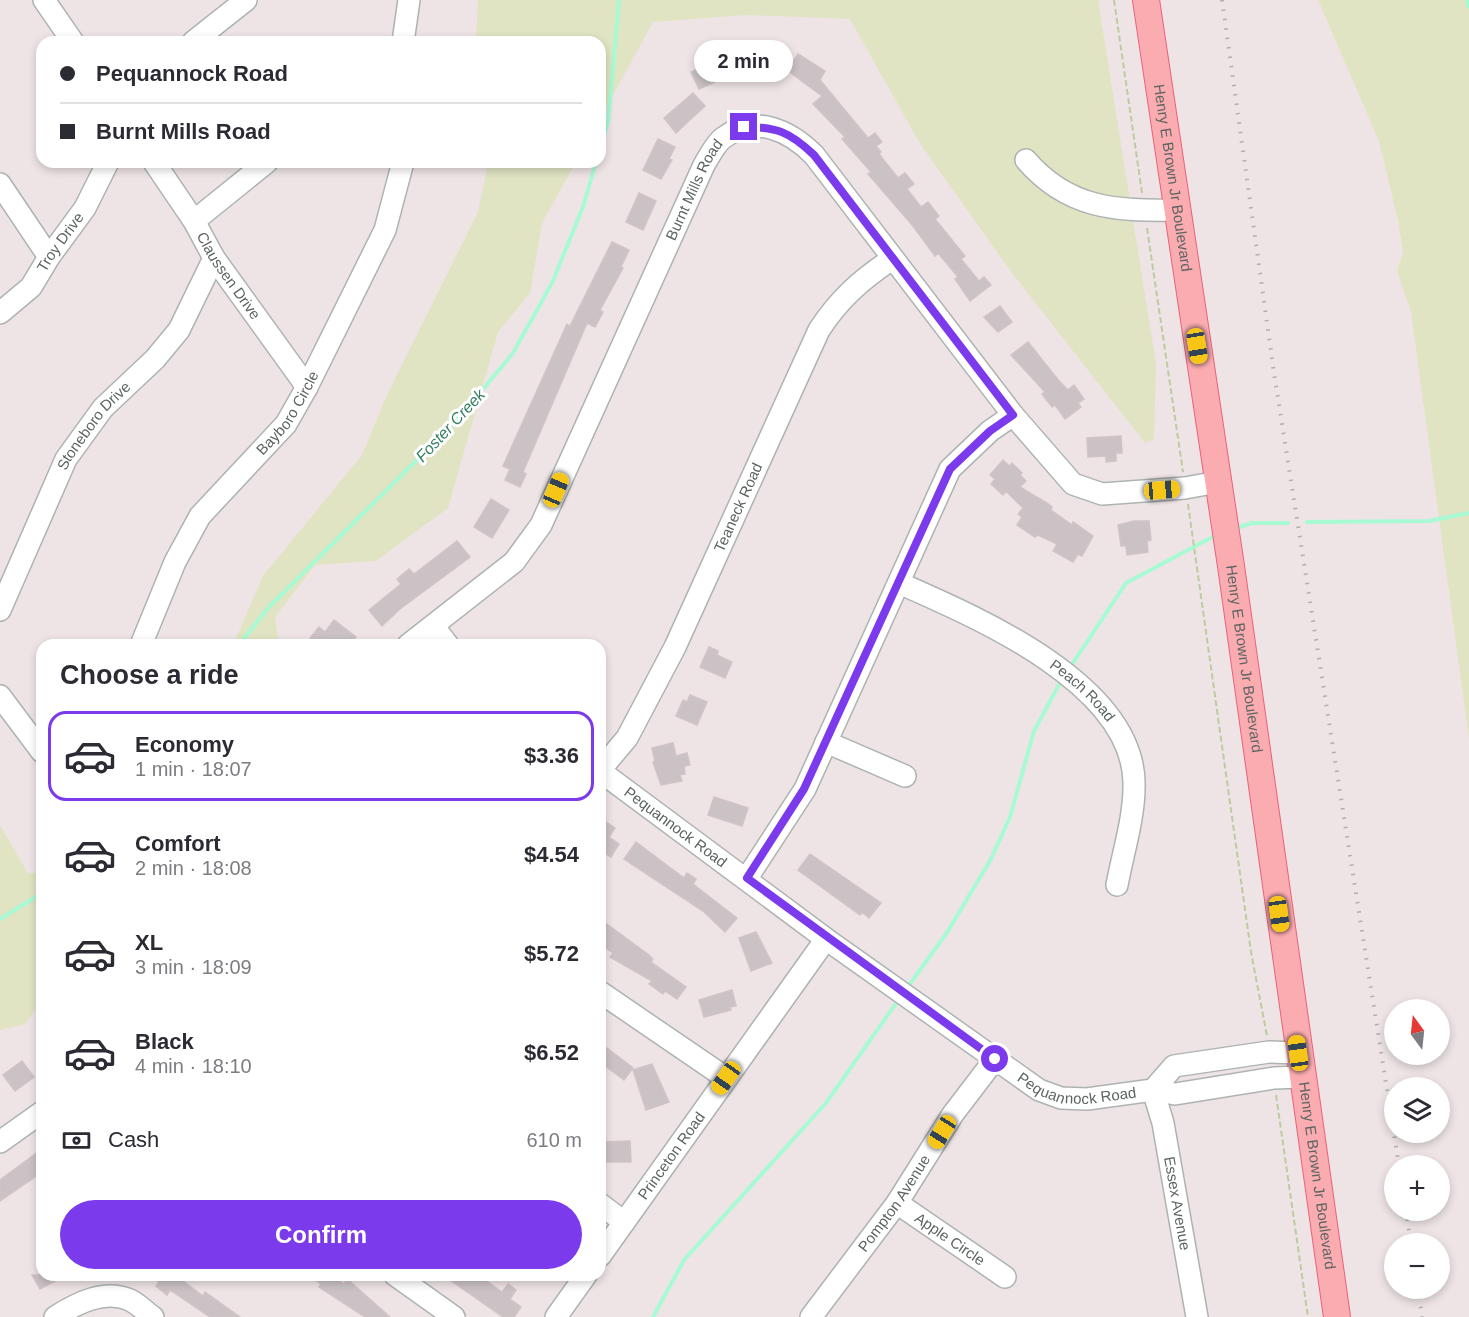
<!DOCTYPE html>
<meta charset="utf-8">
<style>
:root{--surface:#fff;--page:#f2f2f3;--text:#2b2b33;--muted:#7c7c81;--line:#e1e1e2;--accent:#7c3aed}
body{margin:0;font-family:Helvetica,sans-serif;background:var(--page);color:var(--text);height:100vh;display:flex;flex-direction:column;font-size:22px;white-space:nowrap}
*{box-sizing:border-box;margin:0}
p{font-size:20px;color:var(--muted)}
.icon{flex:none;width:33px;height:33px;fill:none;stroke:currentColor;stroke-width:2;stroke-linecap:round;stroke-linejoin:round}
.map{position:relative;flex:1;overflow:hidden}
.drawer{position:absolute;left:36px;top:639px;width:570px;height:642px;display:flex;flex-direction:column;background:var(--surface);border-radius:18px;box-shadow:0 3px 9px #0003}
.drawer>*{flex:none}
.guide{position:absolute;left:36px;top:36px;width:570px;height:132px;border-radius:18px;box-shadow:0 3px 9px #0003;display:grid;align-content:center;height:132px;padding:0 24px;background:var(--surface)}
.needle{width:39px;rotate:345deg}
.controls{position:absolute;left:1384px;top:999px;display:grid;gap:12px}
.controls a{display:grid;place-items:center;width:66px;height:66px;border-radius:50%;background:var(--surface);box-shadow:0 3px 9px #0003;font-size:30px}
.end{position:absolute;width:27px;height:27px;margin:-14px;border:8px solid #7c3aed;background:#fff;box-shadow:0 0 0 3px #fff}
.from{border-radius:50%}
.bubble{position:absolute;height:42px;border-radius:21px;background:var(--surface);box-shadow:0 3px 9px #0003;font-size:20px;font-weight:700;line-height:42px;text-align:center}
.car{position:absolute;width:18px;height:36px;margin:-18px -9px;border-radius:8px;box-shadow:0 0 4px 2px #0007;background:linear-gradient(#f5c518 24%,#345 0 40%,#f5c518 0 76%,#345 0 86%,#f5c518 0)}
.guide b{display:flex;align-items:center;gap:21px;height:57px;font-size:22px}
.guide b+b{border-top:2px solid var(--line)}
.guide i{width:15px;height:15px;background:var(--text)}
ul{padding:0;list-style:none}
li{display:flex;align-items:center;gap:18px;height:90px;margin:0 12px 9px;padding:0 12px;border:3px solid transparent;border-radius:18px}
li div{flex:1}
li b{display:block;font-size:22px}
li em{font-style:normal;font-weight:700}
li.selected{border-color:var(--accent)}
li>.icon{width:54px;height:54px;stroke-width:1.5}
h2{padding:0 24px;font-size:27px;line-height:72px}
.pay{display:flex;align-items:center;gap:15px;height:66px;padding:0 24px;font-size:22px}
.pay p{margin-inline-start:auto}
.cta{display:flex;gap:12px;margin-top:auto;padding:12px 24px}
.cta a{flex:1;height:69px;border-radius:36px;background:var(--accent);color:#fff;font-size:24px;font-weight:700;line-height:69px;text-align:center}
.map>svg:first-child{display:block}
.green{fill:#e0e4c2}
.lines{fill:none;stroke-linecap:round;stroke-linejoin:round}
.stream{stroke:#a8fad4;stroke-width:4}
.building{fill:#cbc2c5;stroke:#d2c3c6;stroke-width:1.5}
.minor-casing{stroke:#adb3b2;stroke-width:24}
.major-casing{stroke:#e96279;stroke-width:28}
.path{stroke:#bbcca0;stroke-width:2;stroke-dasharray:6 3;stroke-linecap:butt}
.minor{stroke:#fff;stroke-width:21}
.major{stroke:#faacb1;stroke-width:26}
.rail{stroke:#aeb0af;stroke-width:4;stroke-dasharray:1.5 8;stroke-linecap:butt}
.route{stroke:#7c3aed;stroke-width:8}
.labels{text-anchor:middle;stroke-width:6;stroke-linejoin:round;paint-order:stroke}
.street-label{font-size:15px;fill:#5c6461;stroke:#fff}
.water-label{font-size:16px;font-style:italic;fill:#378064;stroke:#fff}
</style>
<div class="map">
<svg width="1469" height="1317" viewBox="0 0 1469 1317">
<rect width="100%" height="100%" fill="#eee4e5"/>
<!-- green -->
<path class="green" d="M478 0H1098L1156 364 1154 439 1145 443 1012 273 919 142 850 19 746 15 653 22 600 119V42H476Z
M1318 0H1469V739L1411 312 1397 271 1403 252 1398 220 1379 141Z
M484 162H576L542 223 530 293 498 332 448 508 376 561 315 565 275 617 279 645H233L263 576 362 455 386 397 478 212 487 170Z
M0 825 28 873H42V998L26 1024 0 1030Z"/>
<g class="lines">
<!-- stream -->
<path class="stream" d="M1467 0 1469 7
M600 148 608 122 619 0
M1307 522 1429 521 1469 513
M1234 529 1252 523H1288
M239 645 268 608 459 418 513 353 552 283 583 207 596 162
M1069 669 1126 583 1218 534
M0 919 42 893
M907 988 948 931 991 859 1010 817 1034 731 1061 681
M653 1317 684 1260 826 1103 899 999"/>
</g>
<!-- building -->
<path class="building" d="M781 50V66L774 62V69L746 70 745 51Z
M798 54 825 71 820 80 868 138 875 133 882 142 876 146 881 152 879 154 898 178 905 173 914 184 907 189 921 207 928 202 939 216 935 219 965 256 961 259 979 281 984 277 991 285 970 301 955 279 958 277 938 253 935 256 913 226 868 174 871 172 842 139 845 137 813 104 822 96 787 70Z
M724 56 733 74 699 89 691 72Z
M693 93 705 106 676 133 664 118Z
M658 139 675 147 669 159 672 160 661 179 643 170Z
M639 193 656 201 643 230 626 222Z
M612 242 629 250 621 267 623 268 600 310 603 312 595 327 587 323 523 472 526 474 520 487 505 480 510 469 503 466 567 324 570 326Z
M1000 306 1012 322 998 332 984 317Z
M1028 342 1059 381 1068 390 1074 385 1084 399 1078 403 1081 407 1065 419 1055 405 1052 407 1042 394 1045 392 1011 355Z
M1121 436 1122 453H1116V461L1106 462V456L1088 457 1087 438Z
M1003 460 1009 466 1012 463 1022 473 1020 475 1026 481 1020 487 1047 503 1052 507 1051 510 1072 525 1073 522 1093 536 1082 556 1078 554 1073 562 1053 551 1057 544 1038 535 1035 537 1017 525 1022 517 1018 514 1023 508 1006 491 1003 495 991 484 995 479 990 475Z
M491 499 509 510 492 538 474 527Z
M1134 521H1149L1151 540 1147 541 1148 552 1127 555 1126 546H1121L1118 525Z
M457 541 470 557 400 609 382 626 369 610 401 584 397 579 409 569 414 574Z
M334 620 356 637 350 645H320L310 638 319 627 325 632Z
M709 647 718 651 717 655 732 662 725 678 700 667Z
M690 695 707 702 697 725 676 716 683 700 687 702Z
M673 743 676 756 687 753 690 765 684 766 685 774 680 775 682 781 661 785 653 762 655 761 652 748Z
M714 797 748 808 742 826 708 815Z
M600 818 615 828 609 837 619 844 611 857 600 850Z
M636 842 684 878 687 873 696 879 693 884 737 918 725 932 703 911 624 859Z
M810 854 881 903 869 918 862 912 860 915 798 870Z
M600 919 649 955 653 959 651 962 686 987 677 999 665 991 663 994 649 984 652 981 610 957 613 953 600 944Z
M756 932 772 963 751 971 739 938Z
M732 990 736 1006 730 1007 731 1010 704 1017 699 1000Z
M607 1048 633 1068 624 1080 600 1062V1057Z
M22 1061 34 1077 15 1091 3 1075Z
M652 1064 669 1102 646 1110 633 1070Z
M630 1141 631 1162H600V1142Z
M42 1149V1172L0 1201V1180Z
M32 1275H66L40 1289Z
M149 1275H186L182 1280 203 1296 205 1292 240 1317H210L170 1290 167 1295 156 1286 159 1282Z
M308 1275H332L344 1284 347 1279 390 1317H365L319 1287 321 1284Z
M443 1275H478L502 1292 508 1284 516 1290 510 1299 521 1307 514 1317H503Z"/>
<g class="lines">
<!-- minor casing -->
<g class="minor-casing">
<g id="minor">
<path d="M44 0 73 42"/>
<path d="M193 42 246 0"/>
<path d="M403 42 409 0"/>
<path d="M1026 160C1068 209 1116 211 1176 210"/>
<path id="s1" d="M154 162 194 221 214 258 307 387"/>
<path d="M0 184 49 257"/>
<path d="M194 221 267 162"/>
<path id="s2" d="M0 313 31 287 49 257 85 208 108 162"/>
<path id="s3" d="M899 583C976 617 1132 683 1134 782 1135 816 1123 852 1117 885"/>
<path id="s4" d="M0 610 66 459 103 408 155 359 179 330 214 258"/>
<path d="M434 627 448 645"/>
<path id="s5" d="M141 645 175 562 200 516 286 424 307 387 385 230 403 162"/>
<path id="s6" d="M408 645 514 562 541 525 704 165C709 157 715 144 723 138 755 114 789 130 814 155L1013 415 1073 484 1102 494 1185 488 1218 482"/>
<path d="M0 696 42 752"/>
<path d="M826 742 905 776"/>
<path id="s7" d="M600 770 627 738 675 647 819 330C839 299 862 279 892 259"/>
<path id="s8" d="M600 771 826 939 1039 1090 1061 1098 1087 1099 1153 1090 1175 1094 1274 1078 1301 1077"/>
<path d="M747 878 805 789 950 469 990 431 1013 415"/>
<path d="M600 992 726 1078"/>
<path id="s9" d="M1153 1090 1163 1123 1197 1317"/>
<path d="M1153 1090 1174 1066 1269 1052 1298 1053"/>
<path d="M0 1142 42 1112"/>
<path id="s10" d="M897 1203 1005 1277"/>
<path d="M600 1204 624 1222"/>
<path id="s11" d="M600 1256 826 939"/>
<path d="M395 1275 454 1317"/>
<path d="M55 1317C77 1303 104 1289 130 1300 138 1304 146 1312 153 1317"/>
<path d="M556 1317 586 1275"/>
<path id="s12" d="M811 1317 897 1203 953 1114 995 1059"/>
</g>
</g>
<!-- major casing -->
<g class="major-casing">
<g id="major">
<path id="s13" d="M1146 0 1231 566 1337 1317"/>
</g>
</g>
<!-- path -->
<path class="path" d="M1114 0 1142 193
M1147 228 1183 472
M1188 504 1251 952 1267 1036
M1276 1095 1308 1317"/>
<!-- minor -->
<use href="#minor" class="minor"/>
<!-- major -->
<use href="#major" class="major"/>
<!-- rail -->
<path class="rail" d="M1222 0 1274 373 1399 1166
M1406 1210 1411 1244
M1418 1288 1422 1317"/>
</g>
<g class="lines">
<!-- route -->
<path class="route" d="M744 127C777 127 790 132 814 155L1013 415 990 431 950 469 804 789 747 878 995 1059"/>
</g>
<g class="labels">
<!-- street labels -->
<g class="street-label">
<text dy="5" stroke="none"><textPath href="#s13" startOffset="180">Henry E Brown Jr Boulevard</textPath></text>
<text dy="5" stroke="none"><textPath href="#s6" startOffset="549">Burnt Mills Road</textPath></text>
<text dy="5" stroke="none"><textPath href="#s2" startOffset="94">Troy Drive</textPath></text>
<text dy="5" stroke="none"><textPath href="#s1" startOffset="136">Claussen Drive</textPath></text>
<text dy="5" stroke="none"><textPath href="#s5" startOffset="278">Bayboro Circle</textPath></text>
<text dy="5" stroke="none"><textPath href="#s4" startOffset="208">Stoneboro Drive</textPath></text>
<text dy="5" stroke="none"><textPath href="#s7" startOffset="298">Teaneck Road</textPath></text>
<text dy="5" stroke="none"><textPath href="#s13" startOffset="666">Henry E Brown Jr Boulevard</textPath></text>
<text dy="5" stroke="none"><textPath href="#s3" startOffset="214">Peach Road</textPath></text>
<text dy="5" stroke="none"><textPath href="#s8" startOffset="94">Pequannock Road</textPath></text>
<text dy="5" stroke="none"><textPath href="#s8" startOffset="580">Pequannock Road</textPath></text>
<text dy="5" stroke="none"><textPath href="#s11" startOffset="123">Princeton Road</textPath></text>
<text dy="5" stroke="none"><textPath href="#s13" startOffset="1188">Henry E Brown Jr Boulevard</textPath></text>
<text dy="5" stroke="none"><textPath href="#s12" startOffset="141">Pompton Avenue</textPath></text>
<text dy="5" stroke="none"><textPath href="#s9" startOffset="116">Essex Avenue</textPath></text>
<text dy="5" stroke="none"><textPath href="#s10" startOffset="64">Apple Circle</textPath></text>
</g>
<!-- water labels -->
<g class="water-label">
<text transform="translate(450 425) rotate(-47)" y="6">Foster Creek</text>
</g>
</g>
</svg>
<div class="controls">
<a><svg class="needle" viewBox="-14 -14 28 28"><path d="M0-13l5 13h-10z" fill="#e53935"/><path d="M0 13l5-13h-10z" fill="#7c7c81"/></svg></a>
<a><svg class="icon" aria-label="layers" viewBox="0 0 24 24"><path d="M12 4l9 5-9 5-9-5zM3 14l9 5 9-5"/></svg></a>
<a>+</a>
<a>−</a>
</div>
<i class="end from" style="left:995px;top:1059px"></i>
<i class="end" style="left:744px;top:127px"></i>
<div class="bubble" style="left:694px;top:40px;width:99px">2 min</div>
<i class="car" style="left:1197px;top:346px;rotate:171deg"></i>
<i class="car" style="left:556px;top:490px;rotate:23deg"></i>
<i class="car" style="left:1162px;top:490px;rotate:85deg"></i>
<i class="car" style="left:1279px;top:914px;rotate:172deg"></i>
<i class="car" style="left:1298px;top:1053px;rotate:352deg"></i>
<i class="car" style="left:726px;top:1078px;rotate:215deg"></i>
<i class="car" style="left:942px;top:1132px;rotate:212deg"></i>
<div class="guide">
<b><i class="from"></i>Pequannock Road</b>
<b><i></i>Burnt Mills Road</b>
</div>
<section class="drawer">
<h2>Choose a ride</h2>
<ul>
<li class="selected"><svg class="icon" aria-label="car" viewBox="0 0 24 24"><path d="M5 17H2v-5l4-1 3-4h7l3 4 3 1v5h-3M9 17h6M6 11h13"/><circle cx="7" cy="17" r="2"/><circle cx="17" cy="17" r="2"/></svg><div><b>Economy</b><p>1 min · 18:07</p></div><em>$3.36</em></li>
<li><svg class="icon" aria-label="car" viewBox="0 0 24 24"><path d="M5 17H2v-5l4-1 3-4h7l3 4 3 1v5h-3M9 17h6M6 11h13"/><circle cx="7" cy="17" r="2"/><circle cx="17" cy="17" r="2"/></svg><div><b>Comfort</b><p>2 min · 18:08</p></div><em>$4.54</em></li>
<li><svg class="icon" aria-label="car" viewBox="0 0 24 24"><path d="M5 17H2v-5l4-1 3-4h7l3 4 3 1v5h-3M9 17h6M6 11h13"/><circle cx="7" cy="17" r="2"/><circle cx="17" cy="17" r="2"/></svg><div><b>XL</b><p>3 min · 18:09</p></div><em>$5.72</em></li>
<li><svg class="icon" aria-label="car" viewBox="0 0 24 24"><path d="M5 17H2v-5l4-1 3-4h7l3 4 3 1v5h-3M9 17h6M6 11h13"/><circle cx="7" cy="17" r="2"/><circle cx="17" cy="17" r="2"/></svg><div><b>Black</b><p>4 min · 18:10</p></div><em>$6.52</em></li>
</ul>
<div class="pay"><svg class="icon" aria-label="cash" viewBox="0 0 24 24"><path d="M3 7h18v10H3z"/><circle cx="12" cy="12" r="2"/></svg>Cash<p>610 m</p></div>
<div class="cta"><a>Confirm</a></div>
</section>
</div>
